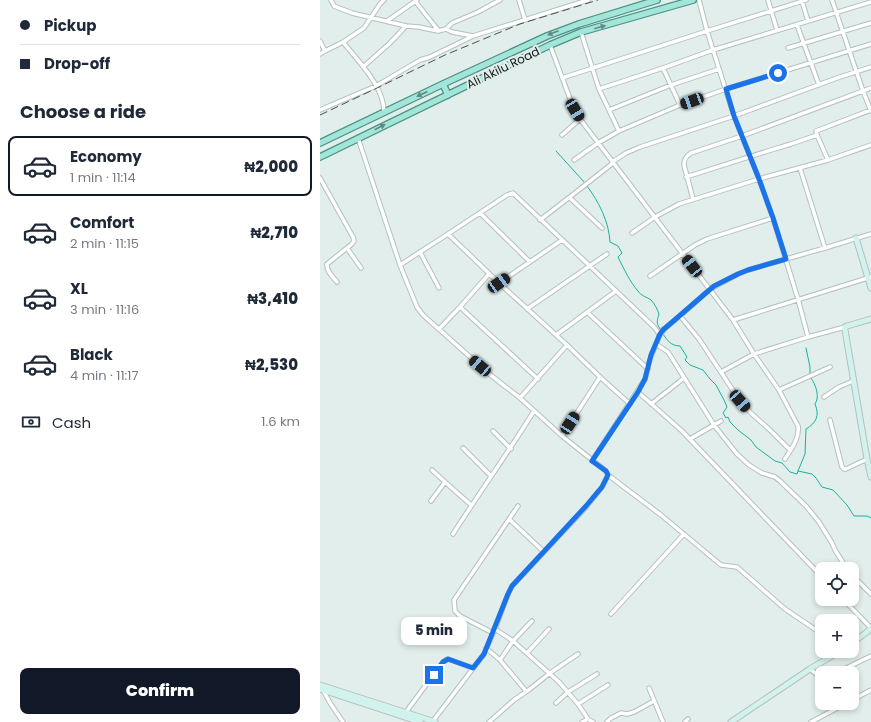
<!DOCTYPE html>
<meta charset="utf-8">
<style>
:root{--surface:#fff;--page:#f2f2f3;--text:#1f2937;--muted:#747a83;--line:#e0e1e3;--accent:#111827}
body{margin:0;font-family:Poppins,sans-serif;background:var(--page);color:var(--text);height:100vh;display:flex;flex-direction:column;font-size:15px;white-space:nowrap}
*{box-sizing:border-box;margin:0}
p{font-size:13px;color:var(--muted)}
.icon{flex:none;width:22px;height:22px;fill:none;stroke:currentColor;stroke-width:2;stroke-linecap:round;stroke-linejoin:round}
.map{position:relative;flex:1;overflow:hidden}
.drawer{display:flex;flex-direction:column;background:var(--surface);width:320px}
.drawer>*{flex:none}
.hud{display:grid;align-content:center;height:88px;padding:0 20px;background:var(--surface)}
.tools{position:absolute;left:495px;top:562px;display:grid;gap:8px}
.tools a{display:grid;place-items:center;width:44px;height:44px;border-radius:8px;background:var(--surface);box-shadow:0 2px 6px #0003;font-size:20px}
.end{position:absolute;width:18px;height:18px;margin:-9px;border:5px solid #1a73e8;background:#fff;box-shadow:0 0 0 2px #fff}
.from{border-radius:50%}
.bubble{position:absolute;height:28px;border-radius:8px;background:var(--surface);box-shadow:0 2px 6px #0003;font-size:13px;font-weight:800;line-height:28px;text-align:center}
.car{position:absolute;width:12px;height:24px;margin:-12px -6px;border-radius:5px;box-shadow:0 0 3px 1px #0007;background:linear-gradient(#222 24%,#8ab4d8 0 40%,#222 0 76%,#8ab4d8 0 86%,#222 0)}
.hud b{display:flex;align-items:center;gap:14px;height:38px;font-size:15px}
.hud b+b{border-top:1px solid var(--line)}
.hud i{width:10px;height:10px;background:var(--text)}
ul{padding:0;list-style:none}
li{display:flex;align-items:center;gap:12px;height:60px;margin:0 8px 6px;padding:0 12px;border:2px solid transparent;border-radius:8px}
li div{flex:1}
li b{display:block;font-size:15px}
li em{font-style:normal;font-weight:800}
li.current{border-color:var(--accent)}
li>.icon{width:36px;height:36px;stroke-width:1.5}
h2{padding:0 20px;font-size:18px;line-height:48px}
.pay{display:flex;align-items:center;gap:10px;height:44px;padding:0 20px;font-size:15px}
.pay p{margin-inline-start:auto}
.cta{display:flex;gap:8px;margin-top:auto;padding:8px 20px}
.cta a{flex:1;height:46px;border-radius:8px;background:var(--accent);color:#fff;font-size:16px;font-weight:800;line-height:46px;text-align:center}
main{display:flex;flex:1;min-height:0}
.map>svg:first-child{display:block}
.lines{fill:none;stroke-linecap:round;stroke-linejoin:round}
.stream{stroke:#1ab29f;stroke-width:1}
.street-casing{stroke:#b4c0be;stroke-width:5.5}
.secondary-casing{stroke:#b4c0be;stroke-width:7}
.primary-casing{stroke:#4a9286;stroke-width:8}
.street{stroke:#fff;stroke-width:3.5}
.secondary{stroke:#d1f2ed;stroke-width:5}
.primary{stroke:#a4e5da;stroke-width:5.5}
.rail{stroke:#4a514f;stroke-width:1;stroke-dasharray:8 4;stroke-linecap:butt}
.oneway{fill:#638983}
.route{stroke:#1a73e8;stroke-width:5}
.labels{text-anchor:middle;stroke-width:4;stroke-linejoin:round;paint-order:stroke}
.street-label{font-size:12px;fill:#141918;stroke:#e1eeeb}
</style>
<main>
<section class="drawer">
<div class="hud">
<b><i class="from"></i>Pickup</b>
<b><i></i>Drop-off</b>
</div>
<h2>Choose a ride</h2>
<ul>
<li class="current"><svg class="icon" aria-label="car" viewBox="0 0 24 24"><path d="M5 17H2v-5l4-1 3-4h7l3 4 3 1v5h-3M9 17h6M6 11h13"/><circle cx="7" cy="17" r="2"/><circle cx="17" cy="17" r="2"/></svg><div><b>Economy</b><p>1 min · 11:14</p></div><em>₦2,000</em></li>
<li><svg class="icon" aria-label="car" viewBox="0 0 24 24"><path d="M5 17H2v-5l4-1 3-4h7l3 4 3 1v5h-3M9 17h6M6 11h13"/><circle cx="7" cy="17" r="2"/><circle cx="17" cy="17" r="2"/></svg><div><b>Comfort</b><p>2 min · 11:15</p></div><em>₦2,710</em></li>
<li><svg class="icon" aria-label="car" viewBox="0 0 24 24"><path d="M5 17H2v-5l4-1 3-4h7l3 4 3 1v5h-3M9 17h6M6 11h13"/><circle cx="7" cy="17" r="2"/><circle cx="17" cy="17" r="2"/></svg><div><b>XL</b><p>3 min · 11:16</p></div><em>₦3,410</em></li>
<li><svg class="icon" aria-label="car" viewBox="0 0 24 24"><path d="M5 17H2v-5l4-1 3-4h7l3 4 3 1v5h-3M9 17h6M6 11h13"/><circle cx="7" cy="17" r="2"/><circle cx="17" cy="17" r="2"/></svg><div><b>Black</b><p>4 min · 11:17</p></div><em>₦2,530</em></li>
</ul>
<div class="pay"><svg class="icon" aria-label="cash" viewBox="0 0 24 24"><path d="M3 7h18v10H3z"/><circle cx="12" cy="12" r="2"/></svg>Cash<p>1.6 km</p></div>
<div class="cta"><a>Confirm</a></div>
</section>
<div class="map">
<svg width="551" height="722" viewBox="0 0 551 722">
<rect width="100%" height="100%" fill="#e1eeeb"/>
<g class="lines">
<!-- stream -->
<path class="stream" d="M236 151 265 183
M267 186C279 202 289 222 290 242L298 246 302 253 298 257C304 269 310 282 318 291 321 296 327 297 331 300 335 304 337 309 339 314 337 321 336 323 340 329
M343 334C347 340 351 346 360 346L367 357 365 360 370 365 383 370 390 379 396 385 404 400 407 407 403 413 406 418 408 417 410 422 418 430 431 440 436 447 455 461 462 463 470 472 477 474 478 471
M486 348 490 367V375
M491 378C496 385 500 397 495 404 500 416 496 423 486 429L485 454 478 471 492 474 496 478 502 487 513 490 527 505 534 516H547L551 518"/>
<!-- street casing -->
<g class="street-casing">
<path id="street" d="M11 0 14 6 32 13 86 26 99 27 108 29 118 31 126 29 132 32 153 36 268 0
M199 0 205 20
M379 0 387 31 414 116 439 179 453 218 478 299 488 337
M448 0 457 30
M512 0 543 91 551 111
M95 1 118 30
M482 1 488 21
M67 21 97 0
M477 25 499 85
M126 29 132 23 158 12 180 0
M261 32 279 89 299 131
M0 41 5 51
M23 42C38 61 64 86 64 112
M230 45 252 104 260 119 413 320 434 354 459 390 478 426C480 438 471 449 465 459
M468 48 551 23
M0 54 5 51 23 42 44 28 60 4 64 0
M43 67 70 43 86 26
M343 68 360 105
M242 78 387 31 486 0
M279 89 343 68 393 50 551 2
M0 110 56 86 100 60 110 57 153 36
M289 110 351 85 399 69
M242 135 260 119
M497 135 496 131 551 110
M38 138 80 265 97 307 103 315 168 373 200 398 242 436 286 471 288 475 341 515 401 565 417 567 465 609 502 634
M254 160 278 143 299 131 360 105 406 89 551 44
M292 162 306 153 320 147 414 116 517 78 551 67
M480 168 505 248
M366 177 451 150 471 144 497 135 508 160
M0 178 33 237 34 241 32 244 7 264C6 271 13 277 17 282
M250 198 282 228
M373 199 364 165C364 159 366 156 371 153L422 136 551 88
M160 213 210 262
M220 220C245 201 269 182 293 163
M312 233 335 217 359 204 439 179 508 160 551 145
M128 234 179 283 247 345 280 377 310 404
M27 248 41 268
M100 252 119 288
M80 265 128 234 187 195 193 193 334 327 340 335
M330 276 375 245 387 239 453 218
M179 283 242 240
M140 307 218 379
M207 309 287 254
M267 312 328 369
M360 316 379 339 420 401 432 414 450 430 470 450
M413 320 551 277
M119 329 140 307 169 274
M343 330 360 316 390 289 418 274 428 270 466 259 505 248 551 234
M236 335 296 291
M336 344 348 352 394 425 417 454 429 465 442 473 455 477 460 481 486 506 499 522 512 543 515 550 527 569
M401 372 434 354 488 337 525 327
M459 390 510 367
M318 392 362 431 502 577
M504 397 519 387 533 381
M200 398 247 345
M331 404 364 378
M510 420 522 467 524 469H526L547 459
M173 431 191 449
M242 436 280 377
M370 439 394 425 401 421
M143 448 171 476
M272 461 325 379 329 362 340 334
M112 470 125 482 151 505
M111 501 125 482
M189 519 224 552
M133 534C159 493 188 453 214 411
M532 575 551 594
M523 599 551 628
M291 614 364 534
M175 629 193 641 239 682 258 704 268 719 273 722
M173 633 140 616 135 611 134 600 198 506
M166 648 180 660 206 691
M207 653 229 629
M180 660 193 641 212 621
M490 669 500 677H502
M516 673 551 656
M329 688 343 722
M3 690 10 703 23 722
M532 700 551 690
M236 703 248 692 277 674
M258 704 288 685
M86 712 123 662 128 659 153 668
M113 721 164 654 175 629 188 594 192 586 266 507 282 487 288 475
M169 722 194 700 210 689 230 673 258 654
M262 722 268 719
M287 722 291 718 301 713 307 714 314 712 334 701
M365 722 368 719
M491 722 527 703"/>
</g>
<!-- secondary casing -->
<g class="secondary-casing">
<path id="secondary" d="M536 238 551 288
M551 319 527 326 525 327V330L547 459 551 477
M340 334 343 330
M532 643 547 632 551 628
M0 685 115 722
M0 689 100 722
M411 722 490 669 520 651"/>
</g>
<!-- primary casing -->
<g class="primary-casing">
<path id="primary" d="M123 84 128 95
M0 143 123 84 227 36 259 24 337 0
M0 157 230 45 261 32 373 0"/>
</g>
<!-- street -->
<use href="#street" class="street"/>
<!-- secondary -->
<use href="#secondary" class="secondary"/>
<!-- primary -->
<use href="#primary" class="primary"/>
<!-- rail -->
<path class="rail" d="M0 115 57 88 125 55 200 24 278 0"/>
</g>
<!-- one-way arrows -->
<defs><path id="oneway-solid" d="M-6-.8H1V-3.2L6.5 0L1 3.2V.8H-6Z"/></defs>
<g class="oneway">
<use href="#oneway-solid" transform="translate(280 27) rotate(-16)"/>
<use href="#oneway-solid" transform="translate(233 33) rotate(159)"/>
<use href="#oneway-solid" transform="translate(102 94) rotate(155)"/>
<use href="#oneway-solid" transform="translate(60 127) rotate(-27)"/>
</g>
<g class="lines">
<!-- route -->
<path class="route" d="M114 675 123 662 128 659 153 668 164 654 188 594 192 586 266 506 282 487 288 475 286 471 272 461 318 392 325 379 331 355 340 334 343 330 394 286 418 274 428 270 466 259 453 218 439 179 414 116 406 89 458 73"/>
</g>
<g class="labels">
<!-- street labels -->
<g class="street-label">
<text transform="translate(183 68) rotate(-26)" y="4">Ali Akilu Road</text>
</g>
</g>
</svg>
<div class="tools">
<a><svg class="icon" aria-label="locate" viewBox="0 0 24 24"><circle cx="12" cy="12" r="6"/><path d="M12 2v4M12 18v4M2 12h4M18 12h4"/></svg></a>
<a>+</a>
<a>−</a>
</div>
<i class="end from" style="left:458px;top:73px"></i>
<i class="end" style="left:114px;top:675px"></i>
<div class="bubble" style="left:81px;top:617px;width:66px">5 min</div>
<i class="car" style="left:372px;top:101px;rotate:250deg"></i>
<i class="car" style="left:255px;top:110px;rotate:149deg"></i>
<i class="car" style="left:372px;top:266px;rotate:322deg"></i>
<i class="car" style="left:179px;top:283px;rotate:55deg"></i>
<i class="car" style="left:160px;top:366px;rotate:310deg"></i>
<i class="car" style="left:420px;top:401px;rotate:139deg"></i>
<i class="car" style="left:250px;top:423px;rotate:33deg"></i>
</div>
</main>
